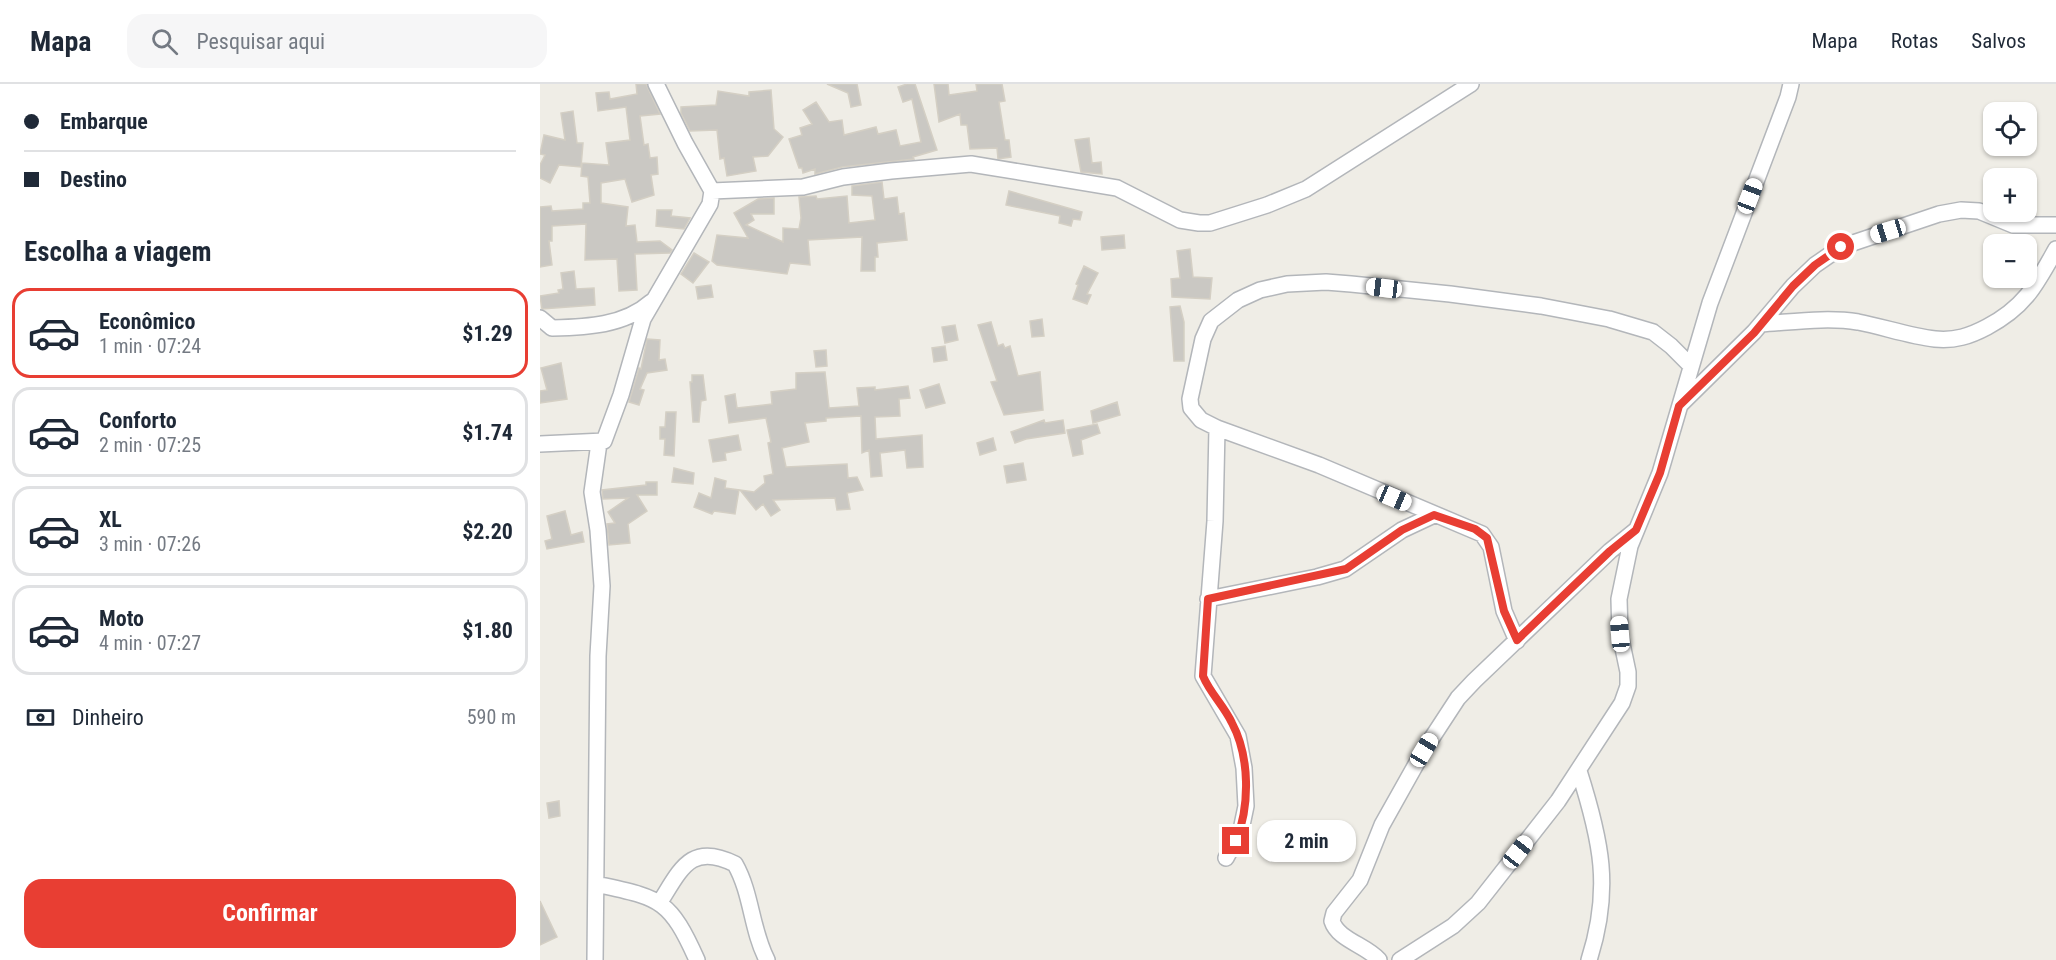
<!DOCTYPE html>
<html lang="pt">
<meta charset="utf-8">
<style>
:root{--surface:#fff;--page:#f6f6f7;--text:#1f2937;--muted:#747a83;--line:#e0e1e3;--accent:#e83e33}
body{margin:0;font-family:"Roboto Condensed",sans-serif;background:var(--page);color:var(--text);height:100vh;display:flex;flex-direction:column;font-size:22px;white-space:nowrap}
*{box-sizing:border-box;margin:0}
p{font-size:20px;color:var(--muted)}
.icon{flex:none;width:33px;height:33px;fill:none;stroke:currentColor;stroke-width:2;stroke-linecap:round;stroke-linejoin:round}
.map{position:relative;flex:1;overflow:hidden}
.details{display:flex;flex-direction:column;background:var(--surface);width:540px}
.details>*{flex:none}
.hud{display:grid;align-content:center;height:132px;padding:0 24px;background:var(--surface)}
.buttons{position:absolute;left:1443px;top:18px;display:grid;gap:12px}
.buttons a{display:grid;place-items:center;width:54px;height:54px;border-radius:12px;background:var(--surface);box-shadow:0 2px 4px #0004;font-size:30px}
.end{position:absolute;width:27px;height:27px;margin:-14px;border:8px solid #e83e33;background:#fff;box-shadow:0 0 0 3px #fff}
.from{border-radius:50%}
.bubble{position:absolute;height:42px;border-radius:18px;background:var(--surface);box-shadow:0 2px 4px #0004;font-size:20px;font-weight:700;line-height:42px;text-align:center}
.car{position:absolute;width:18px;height:36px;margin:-18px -9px;border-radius:8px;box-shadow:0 0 4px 2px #0007;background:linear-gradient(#fff 24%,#345 0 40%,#fff 0 76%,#345 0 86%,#fff 0)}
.hud b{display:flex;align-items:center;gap:21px;height:57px;font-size:22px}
.hud b+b{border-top:2px solid var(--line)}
.hud i{width:15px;height:15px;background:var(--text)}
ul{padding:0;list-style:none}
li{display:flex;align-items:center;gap:18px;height:90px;margin:0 12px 9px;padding:0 12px;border:3px solid var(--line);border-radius:18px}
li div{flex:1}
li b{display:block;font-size:22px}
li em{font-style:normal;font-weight:700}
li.active{border-color:var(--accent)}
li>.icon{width:54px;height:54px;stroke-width:1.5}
h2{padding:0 24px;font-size:27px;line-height:72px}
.pay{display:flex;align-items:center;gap:15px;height:66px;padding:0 24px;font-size:22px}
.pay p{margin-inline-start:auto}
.button{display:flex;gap:12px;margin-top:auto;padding:12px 24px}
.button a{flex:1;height:69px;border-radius:18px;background:var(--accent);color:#fff;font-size:24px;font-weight:700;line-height:69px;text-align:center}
header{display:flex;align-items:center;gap:36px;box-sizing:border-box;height:84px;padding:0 30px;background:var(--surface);border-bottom:2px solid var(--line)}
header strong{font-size:28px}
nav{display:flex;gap:33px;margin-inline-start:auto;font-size:21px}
.search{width:420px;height:54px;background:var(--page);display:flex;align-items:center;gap:15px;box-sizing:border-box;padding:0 21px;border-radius:18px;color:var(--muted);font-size:22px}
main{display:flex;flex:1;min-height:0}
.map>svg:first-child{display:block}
.building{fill:#cac8c3;stroke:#d4cfc4;stroke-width:1.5}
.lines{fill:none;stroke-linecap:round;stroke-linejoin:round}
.minor-casing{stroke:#b3b6ba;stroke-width:18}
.minor{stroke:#fff;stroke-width:15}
.route{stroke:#e83e33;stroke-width:8}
</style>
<header>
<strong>Mapa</strong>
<div class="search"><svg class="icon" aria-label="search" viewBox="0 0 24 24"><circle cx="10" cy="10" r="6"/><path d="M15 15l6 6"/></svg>Pesquisar aqui</div>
<nav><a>Mapa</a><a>Rotas</a><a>Salvos</a></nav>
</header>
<main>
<section class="details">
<div class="hud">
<b><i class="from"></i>Embarque</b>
<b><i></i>Destino</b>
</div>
<h2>Escolha a viagem</h2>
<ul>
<li class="active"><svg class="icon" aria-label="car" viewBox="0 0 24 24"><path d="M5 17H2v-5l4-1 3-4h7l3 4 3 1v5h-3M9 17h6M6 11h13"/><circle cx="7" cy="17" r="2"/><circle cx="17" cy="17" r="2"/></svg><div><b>Econômico</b><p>1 min · 07:24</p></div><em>$1.29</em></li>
<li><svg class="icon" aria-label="car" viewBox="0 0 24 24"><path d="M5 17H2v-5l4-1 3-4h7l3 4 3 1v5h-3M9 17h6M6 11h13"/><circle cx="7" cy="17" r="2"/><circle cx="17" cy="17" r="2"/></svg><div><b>Conforto</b><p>2 min · 07:25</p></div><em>$1.74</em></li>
<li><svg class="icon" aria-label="car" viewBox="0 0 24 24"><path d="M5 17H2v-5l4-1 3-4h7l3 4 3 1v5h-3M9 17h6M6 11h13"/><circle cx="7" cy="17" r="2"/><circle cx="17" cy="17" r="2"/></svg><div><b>XL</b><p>3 min · 07:26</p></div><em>$2.20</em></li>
<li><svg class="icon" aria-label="car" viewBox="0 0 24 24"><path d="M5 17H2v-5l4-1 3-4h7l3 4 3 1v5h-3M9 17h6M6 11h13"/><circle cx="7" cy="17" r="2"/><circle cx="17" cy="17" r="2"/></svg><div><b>Moto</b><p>4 min · 07:27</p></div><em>$1.80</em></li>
</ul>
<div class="pay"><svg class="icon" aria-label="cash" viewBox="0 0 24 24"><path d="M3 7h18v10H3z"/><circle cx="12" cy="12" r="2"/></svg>Dinheiro<p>590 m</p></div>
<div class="button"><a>Confirmar</a></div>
</section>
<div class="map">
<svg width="1516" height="876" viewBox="0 0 1516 876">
<rect width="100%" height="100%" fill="#efede6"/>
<!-- building -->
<path class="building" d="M96 0H106L120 30 100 32 104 61 108 60 110 74 117 73 118 90 111 91 114 111 92 118 85 95 61 99V119L88 123 86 142 95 141 97 158 120 157 132 166 130 169 95 170 97 206 79 207 77 175 45 176 46 140 12 142V157H9L12 181 0 183V123L11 122 12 127 43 125V119H50L48 93 41 92 42 79 69 81 66 59 90 56 86 23 58 27 56 9 69 8 70 15 97 10Z
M287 0H317L321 21 311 23 308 9Z
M367 0H375L397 66 373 73 374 75 302 83 275 90V85L263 89 262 84H259L249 55 262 51 260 44 272 40 263 26 276 18 289 38 302 36 304 51 336 43 338 50 356 46 360 62 381 58 372 15 363 18 358 3Z
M394 0H408L409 11 437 7 436 0H462L465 17 459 18 465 56H469L471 73 458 75 457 64 430 65 427 41H421L420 30 399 38Z
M231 6 234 45 243 53 228 72 213 73 216 87 187 92 184 74 180 75 177 46 150 47 141 29V23L176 21 178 7 209 12V8Z
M33 27 37 59H43L41 83 19 81 10 99 0 94V81L5 71 0 70 4 51 25 56 21 29Z
M549 54 552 79 561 78 562 90 541 88 535 56Z
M342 98 344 115 357 113 359 130 364 129 367 156 337 159 338 173H335V187H321L322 153 268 156 270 181 250 179 247 190 177 181 172 177 177 151 208 154 194 129 218 115 234 114V130H211L214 136 206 141 243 158V144L259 145 261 134 259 113 276 112 277 115 307 112 309 139 335 136 332 112 312 111V102Z
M469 107 542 128 540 136 533 135 531 142 519 139 520 132 466 121Z
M117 126H132L131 132 150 134 144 145 116 142Z
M584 151 585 164 562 166 561 153Z
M650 165 653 193 672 194 670 215 632 213 631 195 640 194 637 167Z
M154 169 169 178 153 199 141 190Z
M544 182 558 189 547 210 551 211 547 220 533 215 538 201 536 200Z
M34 187 36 205 54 204 55 221 2 225 0 212 19 209 18 206 23 205 21 189Z
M171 201 173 213 158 215 156 203Z
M640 222 644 238V277H634L630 223Z
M502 235 504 252 492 253 490 237Z
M451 238 458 262 463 260 465 264 470 262 478 292 500 288 503 326 464 331 451 298 457 297 438 241Z
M415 241 418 256 405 259 402 243Z
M107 255 120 256 119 276 125 275 127 286 107 289 100 305 104 306 99 321 89 318 99 284 101 285Z
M405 262 407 276 394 278 392 264Z
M286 266 287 282 276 283 274 267Z
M21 279 27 315 0 319V307L7 306 1 284Z
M285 288 289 324 319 322 317 304 335 303V306L368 302 370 314 359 315 360 332 335 333 336 355 382 351 383 383 367 384 365 366 340 369 342 392 331 393 329 366 322 369 321 332 286 334V337L265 339 269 358 242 364 246 383 307 380 308 394 317 393 323 406 307 409 310 425 297 426 295 414 233 416 240 426 231 432 223 420 216 426 200 406 214 408 225 399 224 392 233 390 228 359 231 358 226 334 189 339 185 312 195 310 197 324 232 320 231 308 256 305V289Z
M152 291H163L166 316 161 317 159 338H153L150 298H152Z
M399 300 405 319 386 324 380 306Z
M577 318 580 331 553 339 551 327Z
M126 328H136L134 372 124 371 125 355H120V343H125Z
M504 336 505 339 523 336 525 349 486 355 475 359 471 348Z
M557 340 560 349 541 356 543 370 533 372 527 346Z
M198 351 201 366 185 369 186 376 173 378 169 356Z
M453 354 456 366 440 371 437 359Z
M483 379 486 396 467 399 464 382Z
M134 384 154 389 153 400 132 398Z
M175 394 186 397 185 404 199 406 195 430 174 427 172 430 154 423 159 409 171 414Z
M106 398H117V411H97L107 427 88 440 90 459 69 461 67 440 75 439 68 428 88 414 63 415 62 406 106 401Z
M25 427 31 451 42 448 44 458 7 465 5 457 12 455 7 432Z
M19 717 20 732 9 734 7 719Z
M0 817 17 853 0 861Z"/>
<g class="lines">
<!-- minor casing -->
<g class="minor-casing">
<path id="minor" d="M172 107 263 103 303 93 351 87 431 80 577 104 640 136 659 139H670L727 121 766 105 931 0
M0 234 12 244C46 243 84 242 111 218
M1221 240C1253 238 1287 233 1318 238 1344 243 1369 252 1395 255 1415 257 1430 252 1447 243 1485 223 1496 201 1516 165
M1140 321 1214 248 1253 202 1275 181 1301 163 1399 130 1421 126 1439 127 1473 141H1516
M677 344 675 437 663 592 698 652 704 684 706 722 701 746 686 774
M0 360 64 357 81 311 103 235 170 120 172 107 145 59 116 0
M668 515 777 493 805 485 862 446 894 431
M977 557 964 527 951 463 942 450 779 381 677 344 661 336 651 324 650 315 663 255 671 237 698 216 720 206 747 200 786 198 811 200 910 210 1001 222 1069 235 1113 248 1131 262 1150 281
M1039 687C1061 756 1072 805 1049 876
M56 800C119 814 129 813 157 876
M120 818C141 785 151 758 195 780 212 810 211 845 227 876
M55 876 58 572 62 502 58 446 52 408 59 359
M839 876C826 861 798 856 792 837L794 829 820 796 842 741 884 666 918 614 934 597 1070 467 1096 446
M860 876 913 842 938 819 1018 717 1082 619 1088 602V588L1080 550 1079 515 1090 462 1120 389 1170 219 1248 13 1251 0"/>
</g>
<!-- minor -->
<use href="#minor" class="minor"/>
</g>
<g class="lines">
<!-- route -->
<path class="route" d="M696 757C710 722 710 673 692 639 684 622 670 609 663 592L668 515 806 485 862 446 894 431 935 445 947 454 964 527 977 556 1070 467 1096 446 1120 389 1139 322 1214 249 1253 202 1275 181 1301 163"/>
</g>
</svg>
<div class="buttons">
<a><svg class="icon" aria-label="locate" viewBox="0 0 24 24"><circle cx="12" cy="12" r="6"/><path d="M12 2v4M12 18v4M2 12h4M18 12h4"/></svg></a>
<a>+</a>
<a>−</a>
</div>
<i class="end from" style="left:1301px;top:163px"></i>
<i class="end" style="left:696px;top:757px"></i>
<div class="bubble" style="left:717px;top:736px;width:99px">2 min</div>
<i class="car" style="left:1210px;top:112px;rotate:21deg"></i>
<i class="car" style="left:1348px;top:147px;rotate:253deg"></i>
<i class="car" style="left:844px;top:204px;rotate:277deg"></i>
<i class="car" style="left:854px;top:414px;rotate:113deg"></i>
<i class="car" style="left:1080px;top:550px;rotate:355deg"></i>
<i class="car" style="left:884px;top:666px;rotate:31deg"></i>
<i class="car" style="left:978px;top:768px;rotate:38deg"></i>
</div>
</main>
